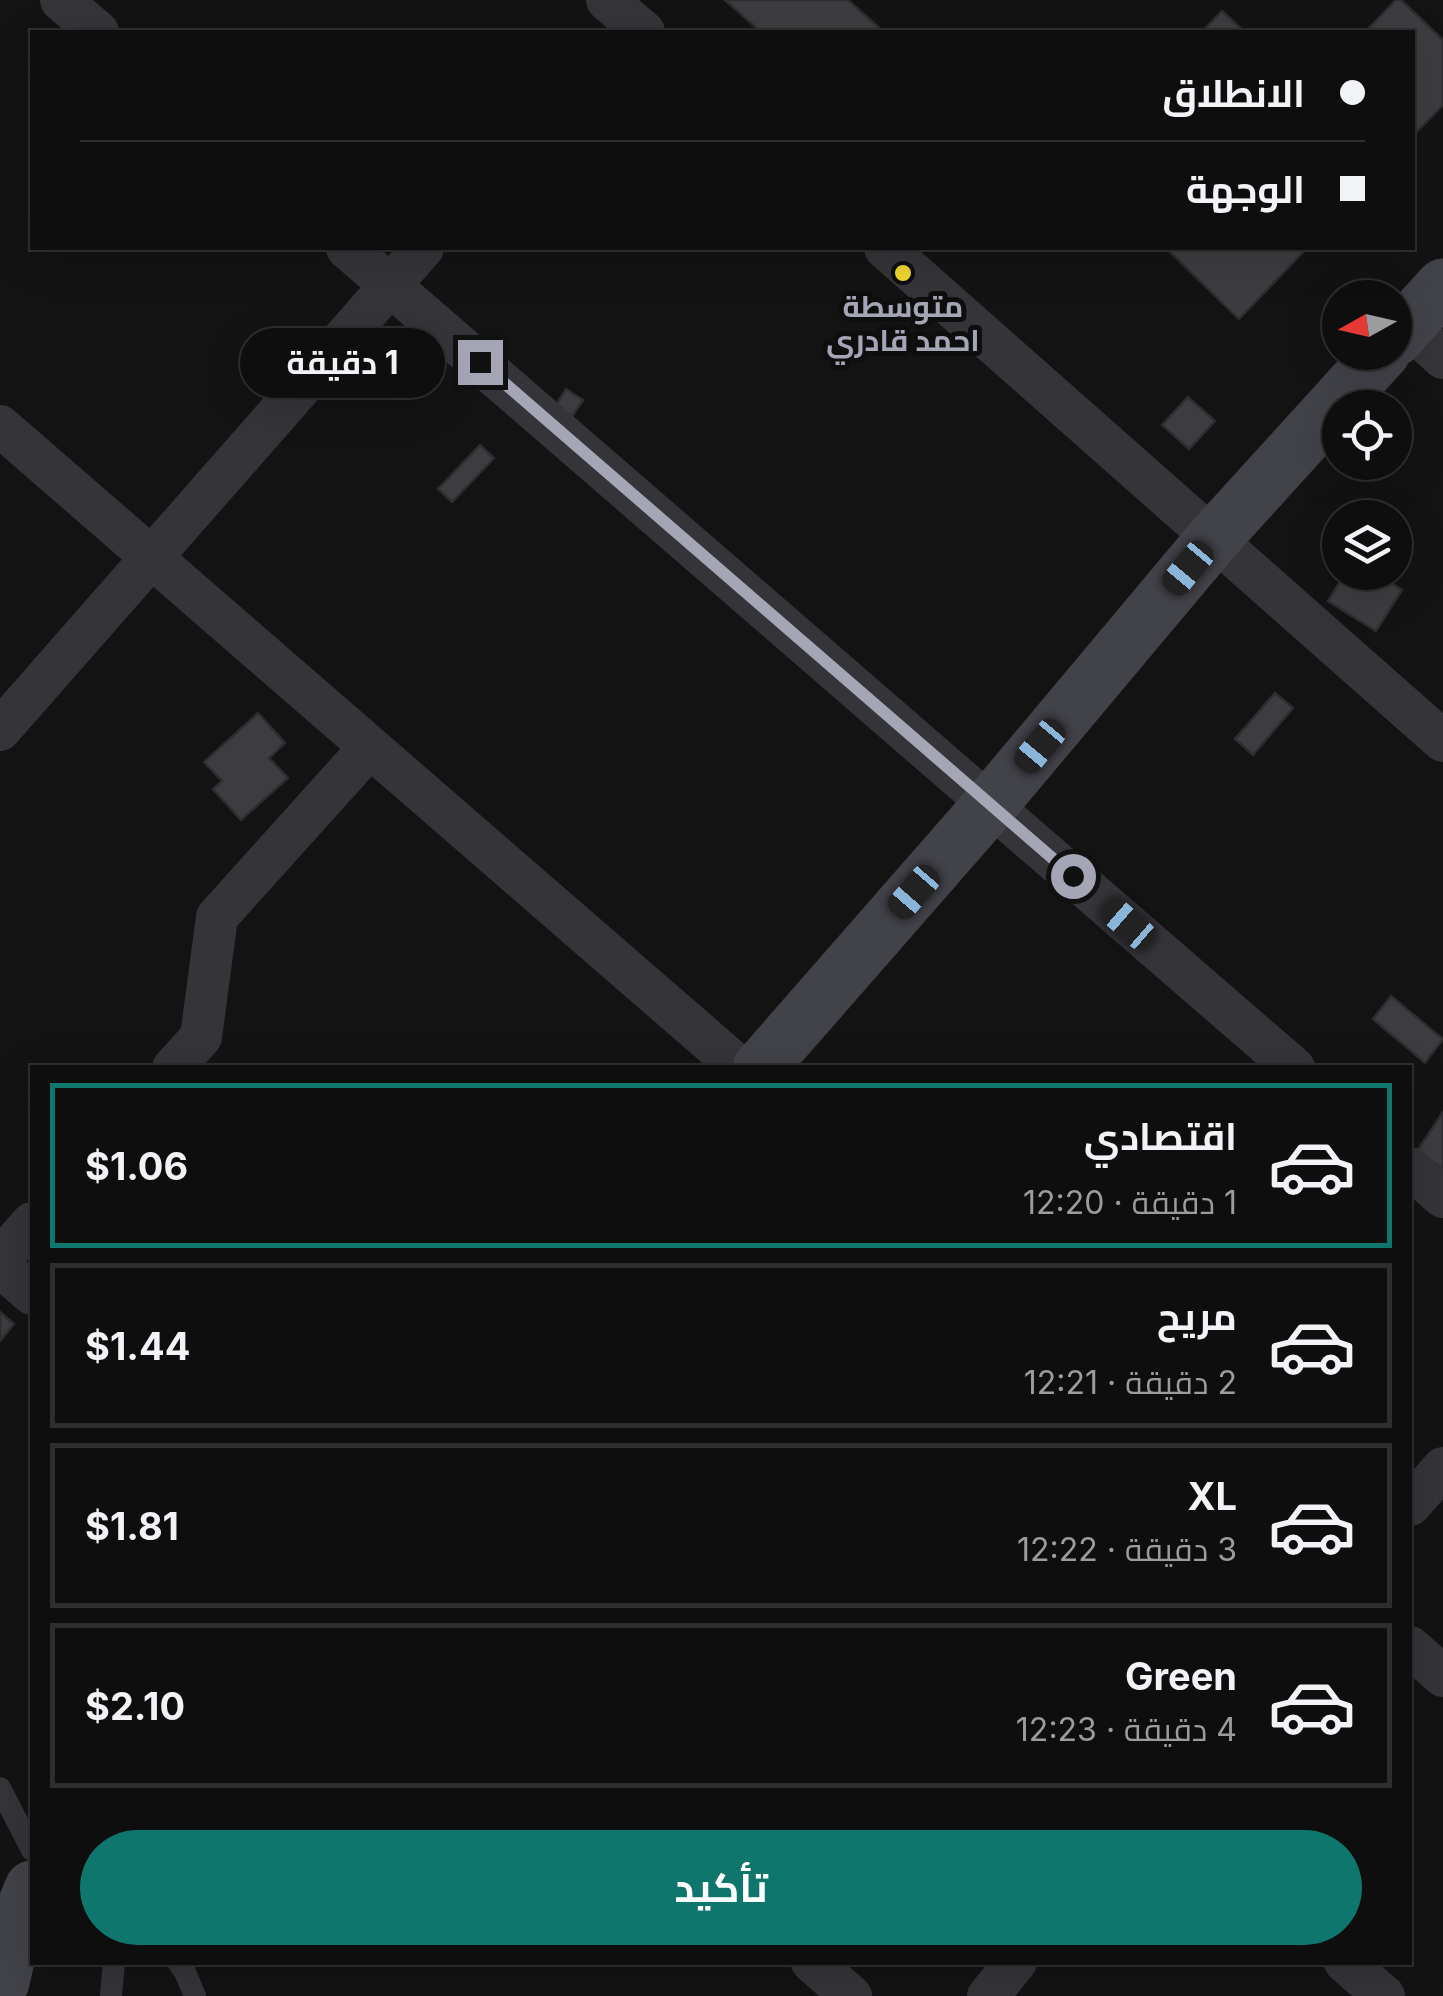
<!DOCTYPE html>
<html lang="ar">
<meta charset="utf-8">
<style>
:root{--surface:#0e0e0f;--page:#1c1c1d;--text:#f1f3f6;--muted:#9b9c9e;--line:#2e2e2f;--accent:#0f766e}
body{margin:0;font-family:Inter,Cairo,sans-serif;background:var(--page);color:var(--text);direction:rtl;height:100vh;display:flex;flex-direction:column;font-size:38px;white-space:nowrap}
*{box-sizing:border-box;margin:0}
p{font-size:32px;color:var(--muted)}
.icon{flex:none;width:55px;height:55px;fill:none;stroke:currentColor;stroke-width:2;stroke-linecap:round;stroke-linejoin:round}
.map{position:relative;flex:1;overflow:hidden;direction:ltr}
.side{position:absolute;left:30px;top:1065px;width:1382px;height:900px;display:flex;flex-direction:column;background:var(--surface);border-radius:0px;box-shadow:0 10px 40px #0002,0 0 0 2px var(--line);direction:rtl}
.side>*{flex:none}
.top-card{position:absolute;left:30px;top:30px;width:1385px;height:220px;border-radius:0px;box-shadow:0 10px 40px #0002,0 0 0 2px var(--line);direction:rtl;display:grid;align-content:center;height:220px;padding:0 50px;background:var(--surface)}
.needle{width:65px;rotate:262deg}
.buttons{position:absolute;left:1322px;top:280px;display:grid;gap:20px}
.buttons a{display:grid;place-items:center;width:90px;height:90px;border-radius:50%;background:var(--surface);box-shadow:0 10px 40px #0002,0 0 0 2px var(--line);font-size:50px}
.end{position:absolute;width:45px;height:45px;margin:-22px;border:12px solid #a5a6b5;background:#111;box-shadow:0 0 0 5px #111}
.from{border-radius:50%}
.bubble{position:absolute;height:70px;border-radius:35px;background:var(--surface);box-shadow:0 10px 40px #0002,0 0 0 2px var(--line);font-size:32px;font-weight:700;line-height:70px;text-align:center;direction:rtl}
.car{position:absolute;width:30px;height:60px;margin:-30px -15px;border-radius:12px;box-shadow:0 0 8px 2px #0007;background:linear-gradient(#222 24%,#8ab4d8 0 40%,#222 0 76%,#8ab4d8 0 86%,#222 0)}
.top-card b{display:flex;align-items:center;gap:35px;height:95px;font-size:38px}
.top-card b+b{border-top:2px solid var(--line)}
.top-card i{width:25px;height:25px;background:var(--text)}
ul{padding:18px 0 0;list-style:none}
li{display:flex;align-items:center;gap:30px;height:165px;margin:0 20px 15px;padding:0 30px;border:5px solid var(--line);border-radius:0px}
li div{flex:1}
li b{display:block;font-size:38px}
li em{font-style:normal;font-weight:700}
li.on{border-color:var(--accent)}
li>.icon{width:90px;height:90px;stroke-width:1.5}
.action{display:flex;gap:20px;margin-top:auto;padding:20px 50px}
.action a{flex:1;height:115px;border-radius:60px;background:var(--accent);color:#fff;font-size:40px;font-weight:700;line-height:115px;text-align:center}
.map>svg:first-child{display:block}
.building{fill:#3d3d41;stroke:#2e2d30;stroke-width:2.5}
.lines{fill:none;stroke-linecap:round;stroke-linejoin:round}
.lane{stroke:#343439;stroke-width:22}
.street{stroke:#343439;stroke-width:42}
.secondary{stroke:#424249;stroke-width:55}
.route{stroke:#a5a6b5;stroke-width:12}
.poi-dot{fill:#efd530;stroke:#0e0e0f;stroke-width:4}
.labels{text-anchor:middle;stroke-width:10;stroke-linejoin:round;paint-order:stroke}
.poi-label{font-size:30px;font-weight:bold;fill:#a5a6b5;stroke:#0e0e0f}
</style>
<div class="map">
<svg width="1443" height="1996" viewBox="0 0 1443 1996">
<rect width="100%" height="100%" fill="#131314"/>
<!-- building -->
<path class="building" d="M725 0H848L884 32H761Z
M1396 0H1401L1443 40V105L1412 137V32H1365Z
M1222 11 1245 32H1202Z
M1172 248H1307L1239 319 1169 251Z
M566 389 583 400 567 424 551 413Z
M1188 397 1215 421 1189 449 1162 425Z
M480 445 494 458 452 502 438 489Z
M1346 572H1375L1402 590 1376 631 1328 601Z
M1275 693 1293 708 1253 755 1235 739Z
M258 713 285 743 269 758 288 778 241 820 213 789 222 781 204 762Z
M1391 996 1443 1039 1425 1063 1373 1019Z
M1443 1112V1169L1417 1151Z
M0 1312 14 1324 0 1341Z"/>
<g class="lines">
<!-- lane -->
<path class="lane" d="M0 1788 32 1850
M178 1962 185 1972 195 1996
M111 1996 114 1962"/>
<!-- street -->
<path class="street" d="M61 0 98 32
M607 0 644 32
M347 248 1294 1068
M885 248 1443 741
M1407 325 1443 358
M0 426 740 1068
M0 730 423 248
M173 1068 201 1037 217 917 370 747
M1410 1168 1443 1197
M0 1259 32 1223
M0 1266 32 1294
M1410 1505 1443 1468
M1410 1647 1443 1676
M812 1962 851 1996
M1345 1962 1384 1996
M988 1996 1016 1962"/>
<!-- secondary -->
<path class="secondary" d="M1395 339 1443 286
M760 1068 990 805 1213 539 1383 352
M2 1982 13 1934 32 1888"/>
</g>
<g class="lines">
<!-- route -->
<path class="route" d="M480 362 1073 876"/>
</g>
<!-- markers -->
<circle class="poi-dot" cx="903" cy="273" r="10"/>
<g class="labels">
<!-- poi labels -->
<g class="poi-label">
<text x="903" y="317">متوسطة<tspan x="903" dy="34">احمد قادري</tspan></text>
</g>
</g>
</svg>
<div class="buttons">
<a><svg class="needle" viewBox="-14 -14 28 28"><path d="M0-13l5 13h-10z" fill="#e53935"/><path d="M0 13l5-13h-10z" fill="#9b9c9e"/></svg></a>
<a><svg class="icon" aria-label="locate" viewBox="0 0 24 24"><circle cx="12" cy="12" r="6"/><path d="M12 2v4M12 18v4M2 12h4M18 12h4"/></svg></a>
<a><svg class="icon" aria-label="layers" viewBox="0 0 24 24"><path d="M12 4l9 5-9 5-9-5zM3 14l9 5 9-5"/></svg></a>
</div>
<i class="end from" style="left:1073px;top:876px"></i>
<i class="end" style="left:480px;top:362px"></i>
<div class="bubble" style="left:240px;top:328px;width:205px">1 دقيقة</div>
<i class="car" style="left:1188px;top:568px;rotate:220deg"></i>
<i class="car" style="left:1040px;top:746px;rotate:220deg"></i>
<i class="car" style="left:914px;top:892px;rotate:221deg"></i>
<i class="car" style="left:1128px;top:924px;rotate:311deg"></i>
<div class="top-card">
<b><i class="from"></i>الانطلاق</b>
<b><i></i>الوجهة</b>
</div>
<section class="side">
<ul>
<li class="on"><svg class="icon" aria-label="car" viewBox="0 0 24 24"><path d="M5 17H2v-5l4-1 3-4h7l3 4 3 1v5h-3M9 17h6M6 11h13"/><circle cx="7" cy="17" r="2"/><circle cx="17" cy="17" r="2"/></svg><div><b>اقتصادي</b><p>1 دقيقة · 12:20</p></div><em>$1.06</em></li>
<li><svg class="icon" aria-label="car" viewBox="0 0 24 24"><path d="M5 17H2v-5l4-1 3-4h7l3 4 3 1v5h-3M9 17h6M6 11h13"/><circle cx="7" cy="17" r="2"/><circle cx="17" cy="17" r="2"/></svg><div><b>مريح</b><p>2 دقيقة · 12:21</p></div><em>$1.44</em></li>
<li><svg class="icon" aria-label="car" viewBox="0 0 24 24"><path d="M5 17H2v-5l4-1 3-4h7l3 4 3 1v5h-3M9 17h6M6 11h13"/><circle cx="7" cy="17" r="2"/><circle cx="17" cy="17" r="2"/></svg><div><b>XL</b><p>3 دقيقة · 12:22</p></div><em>$1.81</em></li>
<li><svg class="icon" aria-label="car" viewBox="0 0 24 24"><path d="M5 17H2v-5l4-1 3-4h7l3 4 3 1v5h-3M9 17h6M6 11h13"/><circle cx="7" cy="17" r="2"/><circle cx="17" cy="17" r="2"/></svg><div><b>Green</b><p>4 دقيقة · 12:23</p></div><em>$2.10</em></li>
</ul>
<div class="action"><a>تأكيد</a></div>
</section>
</div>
